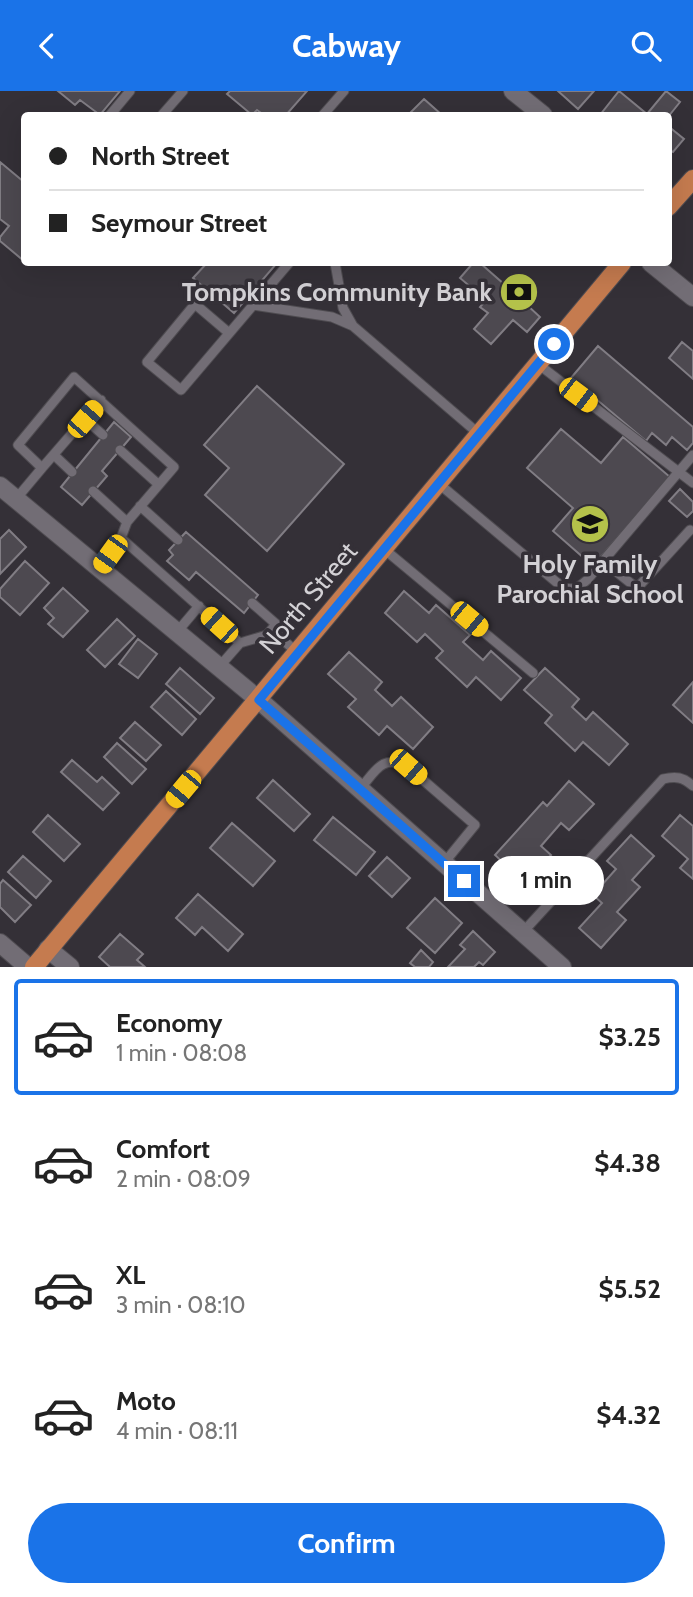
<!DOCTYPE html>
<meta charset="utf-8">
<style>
:root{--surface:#fff;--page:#f6f6f6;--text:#222;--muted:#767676;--line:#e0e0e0;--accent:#1a73e8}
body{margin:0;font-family:Cabin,sans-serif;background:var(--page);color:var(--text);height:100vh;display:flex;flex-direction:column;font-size:26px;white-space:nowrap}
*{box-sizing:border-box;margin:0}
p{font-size:23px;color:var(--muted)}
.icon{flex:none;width:38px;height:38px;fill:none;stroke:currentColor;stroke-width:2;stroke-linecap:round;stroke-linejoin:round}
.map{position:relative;height:876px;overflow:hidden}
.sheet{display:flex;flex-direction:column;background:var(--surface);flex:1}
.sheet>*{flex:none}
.guide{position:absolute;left:21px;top:21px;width:651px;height:154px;border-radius:7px;box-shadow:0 7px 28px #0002;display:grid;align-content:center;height:154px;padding:0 28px;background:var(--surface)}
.end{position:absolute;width:32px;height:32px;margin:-16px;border:9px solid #1a73e8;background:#fff;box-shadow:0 0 0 4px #fff}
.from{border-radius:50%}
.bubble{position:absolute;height:49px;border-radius:24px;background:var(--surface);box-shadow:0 7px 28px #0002;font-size:23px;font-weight:700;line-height:49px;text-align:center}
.car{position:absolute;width:21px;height:42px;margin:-21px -10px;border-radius:9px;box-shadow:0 0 5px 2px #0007;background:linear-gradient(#f5c518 24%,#345 0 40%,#f5c518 0 76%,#345 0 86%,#f5c518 0)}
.guide b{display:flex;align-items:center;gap:24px;height:66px;font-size:26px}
.guide b+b{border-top:2px solid var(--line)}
.guide i{width:18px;height:18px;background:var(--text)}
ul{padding:12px 0 0;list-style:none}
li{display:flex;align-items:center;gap:21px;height:116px;margin:0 14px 10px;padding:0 14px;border:4px solid transparent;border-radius:7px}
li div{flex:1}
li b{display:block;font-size:26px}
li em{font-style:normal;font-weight:700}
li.active{border-color:var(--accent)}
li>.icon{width:63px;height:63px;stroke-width:1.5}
.action{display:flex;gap:14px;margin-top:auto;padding:14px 28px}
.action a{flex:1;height:80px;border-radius:42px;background:var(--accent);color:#fff;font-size:28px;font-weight:700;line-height:80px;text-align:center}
header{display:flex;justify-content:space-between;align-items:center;height:91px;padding:0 28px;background:var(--accent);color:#fff;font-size:32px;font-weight:700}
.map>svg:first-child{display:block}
.building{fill:#4d4950;stroke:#817d84;stroke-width:2}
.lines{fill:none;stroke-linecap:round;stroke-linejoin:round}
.service-casing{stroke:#4f4c51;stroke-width:11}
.minor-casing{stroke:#4f4c51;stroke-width:20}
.primary-casing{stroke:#4f4c51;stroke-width:20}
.service{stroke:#726d75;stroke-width:9}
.minor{stroke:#726d75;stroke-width:18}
.primary{stroke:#c57b4f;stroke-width:18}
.route{stroke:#1a73e8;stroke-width:9}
.labels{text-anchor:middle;stroke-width:7;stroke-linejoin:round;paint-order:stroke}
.poi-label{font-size:26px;font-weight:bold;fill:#d3d1d5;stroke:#343037;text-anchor:end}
.street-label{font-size:26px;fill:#d3d1d5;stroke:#343037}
</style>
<header><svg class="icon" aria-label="back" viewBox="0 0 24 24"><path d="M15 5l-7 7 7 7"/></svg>Cabway<svg class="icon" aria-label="search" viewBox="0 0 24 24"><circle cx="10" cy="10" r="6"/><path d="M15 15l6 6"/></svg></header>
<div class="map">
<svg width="693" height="876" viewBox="0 0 693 876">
<rect width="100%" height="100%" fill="#343037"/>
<!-- building -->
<path class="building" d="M58 0H120L100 24 80 9 75 14Z
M230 0H307L286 24H264L257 19 252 24 227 3Z
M558 0H594L578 18Z
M619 0 647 23 666 0 680 11 668 26V24H600Z
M424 8 442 24H408Z
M668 35 684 48 673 61 668 58Z
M0 71 24 91V170L0 150V146L9 135 0 128Z
M207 172H277L234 222 193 187Z
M473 172H480L504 193 512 184 536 205 527 214 540 226 527 241 513 229 491 253 474 238 488 222 480 216 486 209 460 187Z
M682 251 693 260V288L669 267Z
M598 255 693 336V352L687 359 672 346 666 354 652 342 646 350 571 287Z
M257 295 344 373 267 460 205 404 229 377 204 354Z
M114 331 131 346 102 380 107 385 82 414 61 396Z
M561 338 601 372 623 346 670 386 593 475 553 440 573 417 527 377Z
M680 398 693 411V420L687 426 669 410Z
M9 439 26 456 0 483V448Z
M186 441 258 504 244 522 196 481 189 489 167 470 173 464 169 459Z
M25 470 49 492 20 524 0 506V498Z
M63 497 88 520 63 546 48 533 54 527 44 517Z
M404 500 429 522 436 514 470 544 463 551 483 569 491 560 521 587 501 609 476 586 467 596 436 567 443 560 425 543 417 551 385 522Z
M117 528 135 545 105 576 87 559Z
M138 548 157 563 138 587 119 573Z
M349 561 382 591 375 599 392 615 401 606 433 636 413 658 387 635 379 644 348 616 356 608 328 583Z
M180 577 214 607 200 623 166 593Z
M545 577 579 608 572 616 586 629 593 621 628 653 609 674 583 651 575 660 545 632 552 624 524 599Z
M693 591V632L673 614Z
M166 600 196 628 182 644 151 616Z
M135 631 161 654 146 670 120 647Z
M117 652 146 678 132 693 104 666Z
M72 669 97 691 102 686 119 702 103 719 61 681Z
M273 689 310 723 294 740 257 707Z
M569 690 594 713 569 739 561 732 541 755 551 764 525 792 495 764 543 711 547 715Z
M48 724 80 753 64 770 33 741Z
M680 724 693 735V788L680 777 688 768 662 745Z
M333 726 375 761 356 784 314 749Z
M232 732 275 770 253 795 210 757Z
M631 744 654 765 632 789 640 796 617 821 626 829 601 857 579 837 602 812 593 804 616 778 607 770Z
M23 765 51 790 36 807 8 781Z
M387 766 410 787 392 806 369 785Z
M3 789 31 814 15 831 0 816V793Z
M198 803 243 843 228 860 202 836 195 844 176 827Z
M435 807 462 832 435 862 407 837Z
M473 840 495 861 483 874 479 871 474 876H448L465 858 460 854Z
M120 843 143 863 137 869 145 876H110L99 866Z
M421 859 433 871 429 876H415L410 872Z"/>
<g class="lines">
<!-- service casing -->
<g class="service-casing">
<path id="service" d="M110 24 130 0
M162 24 183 0
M323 24 344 0
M335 172 343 217 353 235
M253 214 332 226 353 235 479 343
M229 242 195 213 147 271 181 299 289 172
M538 273 693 392
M85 328 103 344
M120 359 158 393
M54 364 72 381
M42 377 101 309
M438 392 561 495C572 501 578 497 587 489L693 364
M93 400 127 431
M16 408 42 377 18 354 74 286 174 376 127 431 121 447 240 552 219 576
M140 415 178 449
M384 458 533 582
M603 470 633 494 639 495 690 439
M99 478 121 447
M271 539 297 561
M177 541 199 515
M240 552 267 544 276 533 252 512
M360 698C375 681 382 662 408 676L475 734 444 772
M523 841 663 688C676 685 683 686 693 695"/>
</g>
<!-- minor casing -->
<g class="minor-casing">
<path id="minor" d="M513 0 543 24
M651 172 693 206
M0 395 259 609 562 876
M0 852 28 876
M48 858 70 876"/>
</g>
<!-- primary casing -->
<g class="primary-casing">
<path id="primary" d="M668 116 693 88
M34 876 622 172"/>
</g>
<!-- service -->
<use href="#service" class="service"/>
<!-- minor -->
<use href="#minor" class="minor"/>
<!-- primary -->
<use href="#primary" class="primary"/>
</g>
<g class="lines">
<!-- route -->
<path class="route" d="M464 790 259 609 554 253"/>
</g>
<!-- icons -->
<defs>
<g id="bank-disc" transform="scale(2.0125)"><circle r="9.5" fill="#b4c24a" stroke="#343037"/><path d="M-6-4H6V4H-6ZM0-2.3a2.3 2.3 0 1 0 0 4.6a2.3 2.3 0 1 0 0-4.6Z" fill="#111"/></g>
<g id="school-disc" transform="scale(2.0125)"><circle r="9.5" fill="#b4c24a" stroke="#343037"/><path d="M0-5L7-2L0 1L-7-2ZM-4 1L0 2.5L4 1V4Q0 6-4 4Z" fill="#111"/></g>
</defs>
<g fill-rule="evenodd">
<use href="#bank-disc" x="519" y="201"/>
<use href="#school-disc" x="590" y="433"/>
</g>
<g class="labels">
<!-- poi labels -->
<g class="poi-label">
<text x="492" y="210">Tompkins Community Bank</text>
<text x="590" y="482" text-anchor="middle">Holy Family<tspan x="590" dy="30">Parochial School</tspan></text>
</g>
<!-- street labels -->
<g class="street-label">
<text transform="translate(308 507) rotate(-50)" y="9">North Street</text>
</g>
</g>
</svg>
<i class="end from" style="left:554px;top:253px"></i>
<i class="end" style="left:464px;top:790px"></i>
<div class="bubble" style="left:488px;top:765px;width:116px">1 min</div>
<i class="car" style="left:578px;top:304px;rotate:127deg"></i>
<i class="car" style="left:85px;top:328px;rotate:41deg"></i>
<i class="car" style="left:110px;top:463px;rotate:216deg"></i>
<i class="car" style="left:469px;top:528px;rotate:130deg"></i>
<i class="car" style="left:219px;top:534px;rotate:312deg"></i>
<i class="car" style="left:408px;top:676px;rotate:131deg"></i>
<i class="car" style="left:183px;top:698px;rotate:220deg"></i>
<div class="guide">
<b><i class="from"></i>North Street</b>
<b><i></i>Seymour Street</b>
</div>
</div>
<section class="sheet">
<ul>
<li class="active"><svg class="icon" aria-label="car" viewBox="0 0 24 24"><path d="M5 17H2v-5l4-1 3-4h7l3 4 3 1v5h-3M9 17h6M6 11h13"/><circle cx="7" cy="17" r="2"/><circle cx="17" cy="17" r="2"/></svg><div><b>Economy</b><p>1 min · 08:08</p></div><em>$3.25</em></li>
<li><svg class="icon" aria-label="car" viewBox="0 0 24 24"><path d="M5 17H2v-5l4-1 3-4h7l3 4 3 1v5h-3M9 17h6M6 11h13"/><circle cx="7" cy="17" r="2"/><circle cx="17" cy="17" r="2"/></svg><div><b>Comfort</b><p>2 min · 08:09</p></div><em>$4.38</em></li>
<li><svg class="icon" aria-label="car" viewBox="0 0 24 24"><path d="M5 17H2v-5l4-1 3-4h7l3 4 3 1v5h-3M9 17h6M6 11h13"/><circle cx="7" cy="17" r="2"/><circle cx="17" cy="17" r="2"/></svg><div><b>XL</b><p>3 min · 08:10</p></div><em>$5.52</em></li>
<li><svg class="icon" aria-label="car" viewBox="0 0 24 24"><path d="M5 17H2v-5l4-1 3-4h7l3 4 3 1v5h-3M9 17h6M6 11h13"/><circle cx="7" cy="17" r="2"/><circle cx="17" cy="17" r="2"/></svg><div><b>Moto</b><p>4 min · 08:11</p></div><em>$4.32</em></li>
</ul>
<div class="action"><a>Confirm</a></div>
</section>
